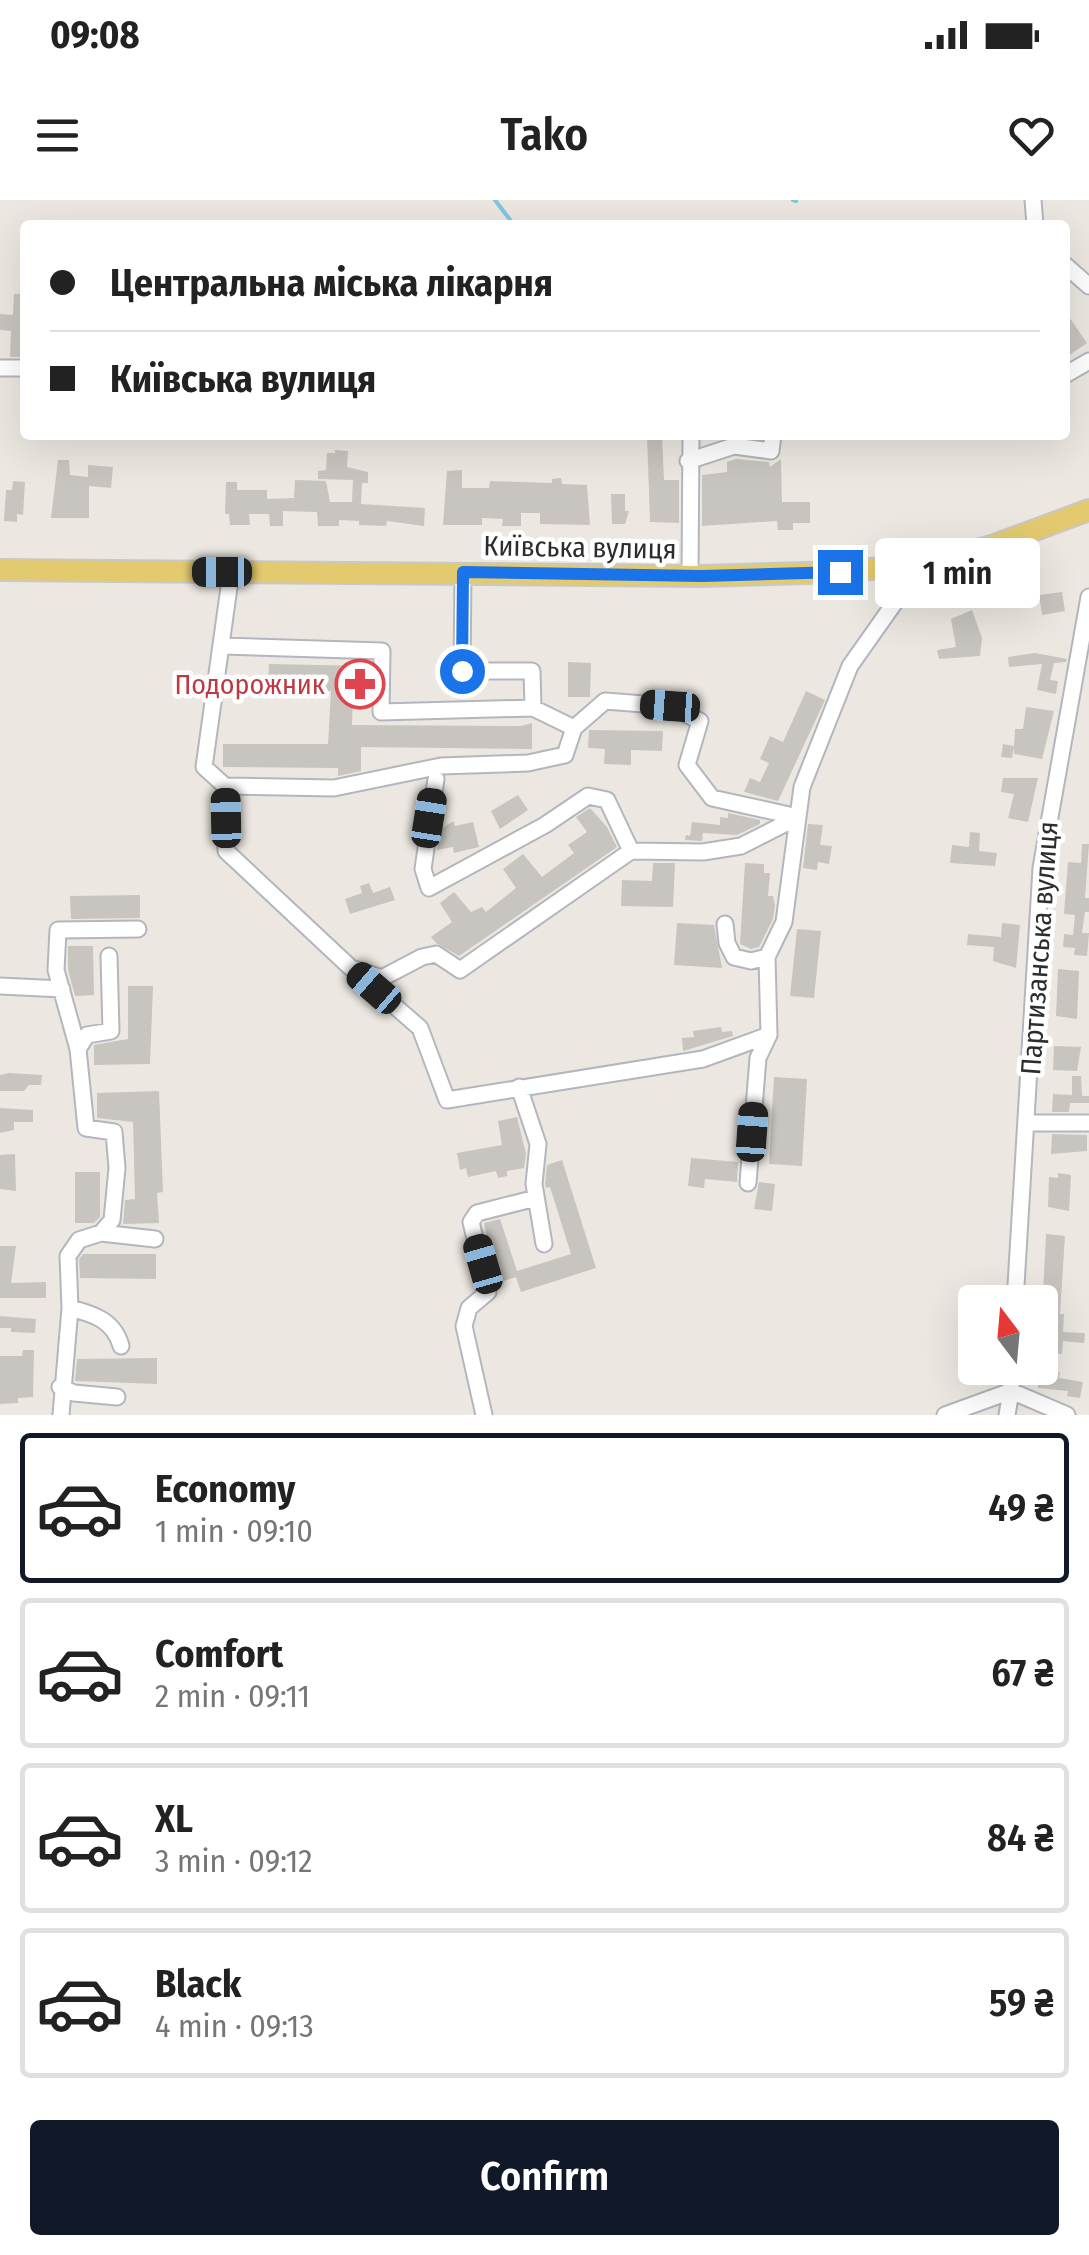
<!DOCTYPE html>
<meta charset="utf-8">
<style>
:root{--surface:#fff;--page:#f6f6f6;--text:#222;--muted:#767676;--line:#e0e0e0;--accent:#111827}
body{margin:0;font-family:"Fira Sans Condensed",sans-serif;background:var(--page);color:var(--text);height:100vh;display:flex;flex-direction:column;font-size:38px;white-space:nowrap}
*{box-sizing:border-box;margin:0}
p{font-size:32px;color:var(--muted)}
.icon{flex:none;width:55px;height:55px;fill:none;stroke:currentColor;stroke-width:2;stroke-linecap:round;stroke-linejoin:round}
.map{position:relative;height:1215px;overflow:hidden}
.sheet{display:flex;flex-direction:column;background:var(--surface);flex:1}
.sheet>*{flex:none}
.top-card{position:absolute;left:20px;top:20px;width:1050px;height:220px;border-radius:10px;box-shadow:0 10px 40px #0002;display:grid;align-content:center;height:220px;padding:0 30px;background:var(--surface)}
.needle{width:65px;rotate:344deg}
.fabs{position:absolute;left:958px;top:1085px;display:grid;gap:20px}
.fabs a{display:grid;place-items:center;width:100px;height:100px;border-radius:10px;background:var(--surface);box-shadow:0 10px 40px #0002;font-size:50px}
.end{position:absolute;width:45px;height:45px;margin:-22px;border:12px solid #1a73e8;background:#fff;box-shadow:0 0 0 5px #fff}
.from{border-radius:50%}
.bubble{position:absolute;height:70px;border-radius:10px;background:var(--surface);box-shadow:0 10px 40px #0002;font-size:32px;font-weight:600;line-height:70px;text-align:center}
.car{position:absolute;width:30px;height:60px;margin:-30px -15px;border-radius:12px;box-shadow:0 0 8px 2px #0007;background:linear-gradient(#222 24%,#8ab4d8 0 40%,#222 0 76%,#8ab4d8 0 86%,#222 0)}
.top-card b{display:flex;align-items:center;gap:35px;height:95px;font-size:38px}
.top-card b+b{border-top:2px solid var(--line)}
.top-card i{width:25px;height:25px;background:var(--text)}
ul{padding:18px 0 0;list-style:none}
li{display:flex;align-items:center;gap:30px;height:150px;margin:0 20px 15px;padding:0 10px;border:5px solid var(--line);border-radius:10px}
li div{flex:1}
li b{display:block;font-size:38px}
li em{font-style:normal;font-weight:600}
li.selected{border-color:var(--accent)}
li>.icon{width:90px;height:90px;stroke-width:1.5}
.action{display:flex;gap:20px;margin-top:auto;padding:20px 30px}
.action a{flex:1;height:115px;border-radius:10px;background:var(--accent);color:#fff;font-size:40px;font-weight:600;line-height:115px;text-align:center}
.status{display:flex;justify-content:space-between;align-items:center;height:70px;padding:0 50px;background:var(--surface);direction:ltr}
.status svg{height:28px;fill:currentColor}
header{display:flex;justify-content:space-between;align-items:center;height:130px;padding:0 30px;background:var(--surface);font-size:45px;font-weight:600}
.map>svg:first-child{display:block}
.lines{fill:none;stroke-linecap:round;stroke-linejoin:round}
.stream{stroke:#7fc6e3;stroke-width:4}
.building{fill:#c8c4bf}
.minor-casing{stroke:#b4b6be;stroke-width:19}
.major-casing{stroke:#c8c8c8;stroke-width:24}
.minor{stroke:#fff;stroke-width:15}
.major{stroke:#e3ca6f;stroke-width:20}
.route{stroke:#1a73e8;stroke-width:12}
.labels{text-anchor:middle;stroke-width:9;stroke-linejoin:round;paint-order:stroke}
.street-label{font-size:28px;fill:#2c2c2c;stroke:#fff}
.health-label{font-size:28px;fill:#be3a42;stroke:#fff;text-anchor:end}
</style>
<div class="status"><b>09:08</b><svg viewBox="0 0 49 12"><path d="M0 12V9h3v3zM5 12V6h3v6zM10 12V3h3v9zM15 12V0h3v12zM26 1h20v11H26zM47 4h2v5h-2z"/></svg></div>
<header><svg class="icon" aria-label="menu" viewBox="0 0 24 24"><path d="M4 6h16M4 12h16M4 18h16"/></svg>Tako<svg class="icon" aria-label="heart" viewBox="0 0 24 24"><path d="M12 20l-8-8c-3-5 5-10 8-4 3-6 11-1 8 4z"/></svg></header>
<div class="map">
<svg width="1089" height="1215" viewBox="0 0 1089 1215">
<rect width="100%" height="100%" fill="#ece8e1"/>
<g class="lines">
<!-- stream -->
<path class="stream" d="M495 0 514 25
M793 0 796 1"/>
</g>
<!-- building -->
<path class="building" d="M14 94H25V157H10L11 131 0 130V114L13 115Z
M1065 111 1087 143 1068 156 1065 151Z
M647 235H662L664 280H679V323L650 322Z
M335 250 348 251 347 267 368 272V283H362L361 304 425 308 424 326 387 321 386 326 359 325V321L339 320V326H318L317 312 283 311V326H270L269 314H249L250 325H230L229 314H225L226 282H237V290H267V299L294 298 295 280 326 281 330 302H352L353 280 318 279V271L326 270 327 253H335Z
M736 259 769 262 770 267 781 259 782 302H810V323H793V330H778L777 321 702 326V275L727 272V262Z
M58 260H69L70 275 88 277V265L113 267 111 288 89 286V318H51Z
M462 270V288H489L490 281 552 283V279L561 278 562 284 587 285 590 325 540 324V313H521V326H502L503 319 482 318V325H443L447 271Z
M13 281 25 282 23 315 17 314V322L4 321 6 290H12Z
M611 294H625V311H629L625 324H612Z
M1062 392 1065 411 1042 415 1039 395Z
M972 410 982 438 980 456 939 459 937 450 956 447 951 419Z
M1035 453 1067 459 1066 462 1054 463 1050 480 1058 481 1056 494 1037 490 1042 464 1009 467 1008 457Z
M568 462 591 463 590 497H568Z
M269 464 370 466V492L353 491 352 525 521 526 532 523V549L361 547V571L338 576V568L223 567V544H328L331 491 268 489Z
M806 491 825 500 778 601 744 592 750 578 760 582 769 563 760 559 770 536 783 542Z
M1026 507 1054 511 1042 559 1014 554V547L1012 558 1001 557 1003 544 1014 546 1015 529H1023Z
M589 530 663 531 662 551 631 550V565L604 564 605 549 588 548Z
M1003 578H1038L1028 622 1008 618 1014 594 1001 592Z
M518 595 528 610 500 629 491 611Z
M590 608 607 627 617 647 459 756 436 743 431 737 452 722 440 703 454 692 471 712 482 707 486 712 516 688 503 669 523 654 542 677 574 653 568 645 587 632 576 617Z
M728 613 760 620V624L737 635 703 633 702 641 685 640 686 635 690 636 692 622 720 625V617L728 618Z
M454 621 455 626 473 622 479 647 454 653 453 647 437 650 440 629Z
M808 624 823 625 820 645 832 646 829 664 818 662 817 670 803 668Z
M970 632 980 633 979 651 997 653 995 666 950 663 952 645 969 647Z
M1082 644H1089L1085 698H1089V712H1085L1082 733H1089L1087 756 1074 755 1075 748 1063 747 1064 734 1073 735 1075 715 1064 714 1068 662 1081 663Z
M653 663H675L673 707 621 706 622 680 652 681Z
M745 663 764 664V673H770L768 696H773L775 705 773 719 759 747 751 749 740 744Z
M369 683 373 693 390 687 395 700 350 714 345 699 362 693 360 686Z
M140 695V718L71 719 70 696Z
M677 723 714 725 722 768 674 765Z
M1002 723 1020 725 1016 768 993 761 994 747 967 745 968 734 1001 737Z
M797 729 821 731 814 798 790 796Z
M68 746H93L94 795 75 796 68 770Z
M1058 769 1079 771 1077 819 1056 816Z
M128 786H153L150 864 94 865V845L128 839Z
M721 827 722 832 732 831 733 836 683 851 682 838 694 837 693 831Z
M1054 846 1081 847 1077 871 1053 870Z
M9 873 42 875 41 885H29L24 891H0V875Z
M1072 876H1081L1082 896H1089V903H1070L1069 912H1052L1053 894 1072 895Z
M774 877 807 879 802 966 769 964Z
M159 891 163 992 157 993 159 1023 123 1024 125 1000 135 999 133 922 97 918V893Z
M0 908 33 910V922H14V930L0 933Z
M517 917 526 954 524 968 507 971V976L498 978 496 971 468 977 466 968 460 970 457 953 502 945 498 921Z
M1052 934 1087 935V951L1051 954Z
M15 954 16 991 0 989V955Z
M691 958 738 962 737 982 705 979 704 988 688 986Z
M562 960 596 1068 521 1092 516 1077 497 1083 484 1023 500 1019 517 1071 571 1054 550 987 546 988 545 984 547 965Z
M75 972H100V1017L94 1023H75Z
M1058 973 1071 975 1069 1011 1048 1007 1049 977 1058 978Z
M759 982 775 984 772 1011 754 1009Z
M1046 1034 1065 1036 1060 1114H1064L1063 1132 1085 1133 1084 1143 1063 1141 1062 1154 1040 1153Z
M0 1046H16L11 1083 46 1082V1098H0Z
M83 1054H156V1079L80 1078 79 1059Z
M0 1116 36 1119 35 1133 11 1132V1128H0Z
M23 1150H34L33 1197 18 1198V1203L0 1204V1156H22Z
M157 1158V1184L75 1181 77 1159Z
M1039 1171 1060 1172 1059 1178 1083 1182 1080 1198 1067 1196 1068 1191 1038 1188Z"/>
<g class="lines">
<!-- minor casing -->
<g class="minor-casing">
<path id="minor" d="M1033 0 1035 25
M1065 65 1089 86
M0 168H25
M1065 175 1089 161
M688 261 734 246 771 251 773 235
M231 373 204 567 225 586 334 588 441 566 528 563 565 555 574 528 605 501 669 506 700 521 687 565 712 598 798 617
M463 373 462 471H532L533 508
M690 376 691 235
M222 446 382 451 381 512 533 508 574 528
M436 579 423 669 429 688 545 625 588 596 607 600 631 651
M225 586 226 651 351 768 382 778 422 757 436 754 460 770 631 651 703 652 741 646 798 617
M725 724 727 743 734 757 751 761 767 757
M351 768 420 828 447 900 703 859 769 835 767 757 784 722 802 587 850 466 922 364
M0 786 62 789
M78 849 87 835 111 831 109 756
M519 887 538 944 534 984 544 1044
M1027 923H1089
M748 983 758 858 769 835
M101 1033 155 1039
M1015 1102 1041 668 1089 397
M70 1108C93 1114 114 1120 121 1146
M60 1187 74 1193 117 1197
M61 1215 70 1108 68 1056 79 1040 101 1033 112 1020 117 968 114 932 86 928 78 849 56 770 58 730 138 729
M484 1215 464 1126 469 1108 488 1092 471 1022 477 1013 536 998
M945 1215 1011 1191 1012 1168
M1007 1215 1011 1191 1067 1215"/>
</g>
<!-- major casing -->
<g class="major-casing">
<path id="major" d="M0 370 702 376 840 372 922 364 989 347 1089 310"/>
</g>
<!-- minor -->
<use href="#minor" class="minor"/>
<!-- major -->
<use href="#major" class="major"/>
</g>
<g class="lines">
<!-- route -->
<path class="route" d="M462 471 463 372 702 376 840 372"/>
</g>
<!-- icons -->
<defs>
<g id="pharmacy-ring" transform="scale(2.5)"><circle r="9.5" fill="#fff" stroke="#e0444e" stroke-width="1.5"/><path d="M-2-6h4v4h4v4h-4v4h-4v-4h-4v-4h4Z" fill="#e0444e"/></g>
</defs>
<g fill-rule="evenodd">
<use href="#pharmacy-ring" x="360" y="484"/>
</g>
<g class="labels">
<!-- street labels -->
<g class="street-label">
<text transform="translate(580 347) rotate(1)" y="10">Київська вулиця</text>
<text transform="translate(1039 748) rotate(-86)" y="10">Партизанська вулиця</text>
</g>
<!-- health labels -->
<g class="health-label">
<text x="325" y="494">Подорожник</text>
</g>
</g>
</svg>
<div class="fabs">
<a><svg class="needle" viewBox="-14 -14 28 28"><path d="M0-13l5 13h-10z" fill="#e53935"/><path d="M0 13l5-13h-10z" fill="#767676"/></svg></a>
</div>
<i class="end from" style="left:462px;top:471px"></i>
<i class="end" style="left:840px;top:372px"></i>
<div class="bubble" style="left:875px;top:338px;width:165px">1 min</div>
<i class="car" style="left:222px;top:372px;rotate:270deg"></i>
<i class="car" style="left:670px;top:506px;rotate:274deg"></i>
<i class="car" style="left:226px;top:618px;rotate:359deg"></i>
<i class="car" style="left:429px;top:618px;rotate:9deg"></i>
<i class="car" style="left:374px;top:788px;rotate:311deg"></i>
<i class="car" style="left:752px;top:932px;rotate:4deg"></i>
<i class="car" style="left:483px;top:1064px;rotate:344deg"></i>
<div class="top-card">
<b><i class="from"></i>Центральна міська лікарня</b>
<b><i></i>Київська вулиця</b>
</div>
</div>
<section class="sheet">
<ul>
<li class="selected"><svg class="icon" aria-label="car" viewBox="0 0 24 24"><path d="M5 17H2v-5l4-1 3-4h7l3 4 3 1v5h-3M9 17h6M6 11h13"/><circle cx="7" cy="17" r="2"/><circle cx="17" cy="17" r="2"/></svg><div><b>Economy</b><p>1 min · 09:10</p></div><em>49 ₴</em></li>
<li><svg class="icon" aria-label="car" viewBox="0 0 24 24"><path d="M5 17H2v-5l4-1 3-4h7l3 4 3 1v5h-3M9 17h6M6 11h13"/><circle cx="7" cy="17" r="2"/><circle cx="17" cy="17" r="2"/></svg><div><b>Comfort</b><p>2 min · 09:11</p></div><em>67 ₴</em></li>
<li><svg class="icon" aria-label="car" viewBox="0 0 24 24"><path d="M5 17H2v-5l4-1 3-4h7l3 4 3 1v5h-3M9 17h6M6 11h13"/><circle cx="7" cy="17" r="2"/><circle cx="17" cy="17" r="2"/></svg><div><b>XL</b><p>3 min · 09:12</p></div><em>84 ₴</em></li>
<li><svg class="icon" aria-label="car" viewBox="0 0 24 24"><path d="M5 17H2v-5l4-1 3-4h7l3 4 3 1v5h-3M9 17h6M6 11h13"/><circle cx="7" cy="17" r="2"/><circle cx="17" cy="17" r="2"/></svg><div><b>Black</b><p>4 min · 09:13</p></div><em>59 ₴</em></li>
</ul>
<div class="action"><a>Confirm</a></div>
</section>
